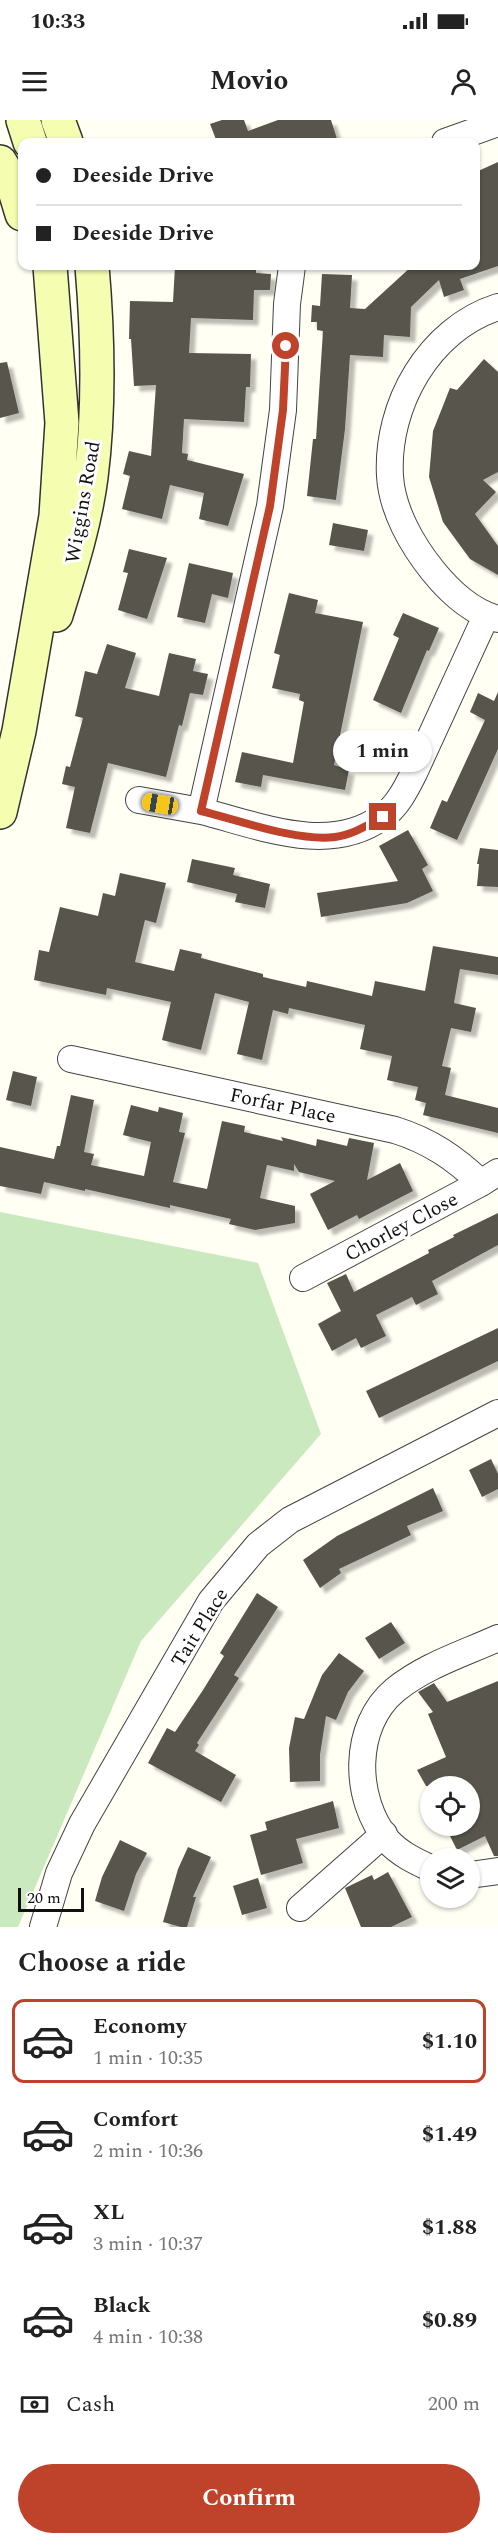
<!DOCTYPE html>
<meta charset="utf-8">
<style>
:root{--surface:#fff;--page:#f6f6f6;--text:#222;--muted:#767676;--line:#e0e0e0;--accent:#bf432a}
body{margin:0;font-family:Spectral,serif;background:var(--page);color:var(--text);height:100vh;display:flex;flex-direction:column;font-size:22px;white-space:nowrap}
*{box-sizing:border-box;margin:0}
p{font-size:20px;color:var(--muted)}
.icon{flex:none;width:33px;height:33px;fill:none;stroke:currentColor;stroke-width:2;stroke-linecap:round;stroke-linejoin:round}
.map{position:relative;height:1807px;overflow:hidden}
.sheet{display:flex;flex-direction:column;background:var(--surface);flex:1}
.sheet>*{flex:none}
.guide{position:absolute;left:18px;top:18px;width:462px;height:132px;border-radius:12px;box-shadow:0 2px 4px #0004;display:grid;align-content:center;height:132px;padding:0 18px;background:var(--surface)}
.buttons{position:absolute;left:420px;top:1656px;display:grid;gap:12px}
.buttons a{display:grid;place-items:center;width:60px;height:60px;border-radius:50%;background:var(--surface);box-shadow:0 2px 4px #0004;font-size:30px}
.scale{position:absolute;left:18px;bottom:15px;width:66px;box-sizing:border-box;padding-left:6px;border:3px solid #101010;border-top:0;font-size:16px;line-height:21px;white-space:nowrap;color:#101010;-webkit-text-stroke:4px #fff;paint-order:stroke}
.end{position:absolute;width:27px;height:27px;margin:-14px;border:8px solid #bf432a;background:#fff;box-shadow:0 0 0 3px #fff}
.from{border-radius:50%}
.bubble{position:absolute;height:42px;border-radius:21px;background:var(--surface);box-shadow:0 2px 4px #0004;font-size:20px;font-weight:700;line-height:42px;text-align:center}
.car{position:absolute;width:18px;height:36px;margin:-18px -9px;border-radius:8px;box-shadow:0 0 4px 2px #0007;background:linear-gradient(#f5c518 24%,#345 0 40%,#f5c518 0 76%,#345 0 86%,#f5c518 0)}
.guide b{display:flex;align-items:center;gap:21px;height:57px;font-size:22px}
.guide b+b{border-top:2px solid var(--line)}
.guide i{width:15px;height:15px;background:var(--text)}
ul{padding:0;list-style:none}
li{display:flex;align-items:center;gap:18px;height:84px;margin:0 12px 9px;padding:0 6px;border:3px solid transparent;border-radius:12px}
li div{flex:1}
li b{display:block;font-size:22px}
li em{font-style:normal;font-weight:700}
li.current{border-color:var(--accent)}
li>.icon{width:54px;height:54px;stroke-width:1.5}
h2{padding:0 18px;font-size:27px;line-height:72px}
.pay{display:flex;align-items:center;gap:15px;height:66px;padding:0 18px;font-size:22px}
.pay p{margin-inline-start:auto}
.action{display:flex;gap:12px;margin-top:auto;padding:12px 18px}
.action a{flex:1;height:69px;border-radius:36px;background:var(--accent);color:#fff;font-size:24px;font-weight:700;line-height:69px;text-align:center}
.status{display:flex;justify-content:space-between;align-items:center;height:42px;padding:0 30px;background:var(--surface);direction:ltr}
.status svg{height:16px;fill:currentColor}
header{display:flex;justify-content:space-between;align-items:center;height:78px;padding:0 18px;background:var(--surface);font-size:27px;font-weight:700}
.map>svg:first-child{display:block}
.green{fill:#cbe9be}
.building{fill:#59544d;filter:url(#shadow)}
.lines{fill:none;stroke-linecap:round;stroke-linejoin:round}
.street-casing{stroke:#434343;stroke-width:28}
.secondary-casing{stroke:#323232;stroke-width:36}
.street{stroke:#fff;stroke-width:26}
.secondary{stroke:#f5fdb1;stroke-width:33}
.route{stroke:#bf432a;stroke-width:8}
.labels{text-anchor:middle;stroke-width:6;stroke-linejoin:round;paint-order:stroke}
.street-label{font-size:20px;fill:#101010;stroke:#fff}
</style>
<div class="status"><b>10:33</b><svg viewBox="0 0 49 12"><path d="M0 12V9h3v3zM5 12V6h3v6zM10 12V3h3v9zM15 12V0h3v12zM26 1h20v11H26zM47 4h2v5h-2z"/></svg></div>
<header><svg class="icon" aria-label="menu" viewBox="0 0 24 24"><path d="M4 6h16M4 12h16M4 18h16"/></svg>Movio<svg class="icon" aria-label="person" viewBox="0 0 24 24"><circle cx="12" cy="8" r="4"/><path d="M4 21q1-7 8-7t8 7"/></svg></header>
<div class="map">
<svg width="498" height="1807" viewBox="0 0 498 1807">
<defs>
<filter id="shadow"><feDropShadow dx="5.5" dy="5.5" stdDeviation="1.5" flood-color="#0004"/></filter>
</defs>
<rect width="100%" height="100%" fill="#fffff4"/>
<!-- green -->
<path class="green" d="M0 1092 258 1143 321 1314 141 1521 18 1807H0Z"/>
<!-- building -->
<path class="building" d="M222 0H244L248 11 278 0H331L338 22H217L210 4Z
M498 42V146L460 159 464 170 444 177 439 160 411 187 410 217 384 215 383 237 350 235 345 309 336 380 307 376 313 319H316L323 211 317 210V202H311L312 185 320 186 322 154 352 155 350 188 365 189 412 146H476V52Z
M175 146H256V153L271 154 270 170H254L253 200 191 198 189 233 251 234 250 267H246L244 302 184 299 182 333 188 334 187 340 244 354 228 406 199 399 204 373 170 365 162 399 122 389 130 356 123 354 129 331 151 336 156 265 134 266 131 219H129L130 181 173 182Z
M484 239 498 252V352L483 360 496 372 475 394 498 426V455L470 439 443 402 429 357 433 311 450 268 457 270Z
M7 242 19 293 0 298V243Z
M333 403 368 410 364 431 329 425Z
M129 429 167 438 147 499 118 490 128 453 123 452Z
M189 443 233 453 228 478 212 474 205 503 177 497Z
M289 473 318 480 315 493 363 502 334 645 349 650 345 670 263 655 261 667 235 662 242 632 293 643 304 582 299 580 300 574 272 568 280 535 274 533Z
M403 493 439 508 429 531 427 530 401 593 373 580 399 518 393 515Z
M107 524 136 533 125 568 159 576 169 533 196 539 193 551 208 554 203 575 190 573 182 606 179 605 166 657 108 643 90 713 66 708 75 667 62 664 66 646 70 647 83 598 75 596 85 551 97 554Z
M498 572V629L457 720 430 708 442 680 447 682 485 600 470 592 478 573 494 581Z
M408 710 428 745 422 749 433 771 407 783 321 797 317 773 398 761 379 726Z
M480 728 498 730V767L477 766 479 744H477Z
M192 739 235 748 233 755 270 764 265 788 235 782 237 774 187 762Z
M120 753 166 763 156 803 145 800 135 842 174 851 180 829 202 834 201 838 263 854V857L306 867 307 861 372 876 375 861 425 871 433 826 498 837V855L460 849 454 883 476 888 471 912 451 908 442 946 451 948 445 975 498 988V1013L423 995 426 983 415 980 418 967 387 960 392 936 360 929 365 905 289 888 288 894 273 890 262 940 237 934 249 882 215 873 201 930 162 920 171 882 107 868 106 875 34 860 39 830 49 832 60 787 98 796 103 773 115 776Z
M13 951 37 957 31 986 6 980Z
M71 975 94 980 84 1032 94 1034 91 1045 144 1056 151 1022 123 1015 131 985 158 992 159 987 183 993 179 1012 185 1013 173 1062 207 1069 222 1001 245 1006 244 1012 283 1021 281 1017 316 1026 317 1019 347 1026 349 1018 374 1023 367 1060 400 1043 413 1071 359 1099 357 1095 328 1110 310 1074 335 1061 299 1052 294 1044V1051L267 1045 260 1078 295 1086V1103L255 1110 229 1104 231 1099 170 1085V1088L85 1069V1071L44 1062 41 1074 0 1066V1027L54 1039 57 1026H60Z
M498 1093V1125L432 1161 438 1174 416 1185 412 1177 376 1195 386 1216 361 1228 356 1218 332 1231 318 1204 341 1191 327 1163 346 1154 354 1172 429 1133 428 1130 454 1117 453 1115Z
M498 1208V1241L379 1298 366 1271Z
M491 1339 498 1354V1369L482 1377 469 1350Z
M433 1368 443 1391 407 1406 411 1415 339 1449 341 1453 320 1468 303 1440 337 1416Z
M257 1473 278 1487 234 1555 239 1558 197 1623 199 1625 195 1631 236 1655 221 1682 148 1643 167 1608 175 1612 203 1570 224 1536 220 1533Z
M391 1502 405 1523 379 1539 365 1518Z
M339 1533 364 1551 348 1572 336 1600 326 1596 320 1635V1661L290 1662 289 1628 295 1597 304 1599 322 1555Z
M498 1561V1736H494L485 1716 457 1730 445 1706H470V1666H426L417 1650 446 1637 428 1594 433 1592 418 1572 434 1563 447 1582Z
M333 1681 339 1708 296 1719 303 1743 261 1755 250 1715 267 1710 265 1702Z
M120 1720 147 1733 136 1754 124 1791 95 1781 102 1757Z
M188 1727 211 1737 193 1777H196L187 1807H181L163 1802 178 1749Z
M388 1752 412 1797 391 1807H361L345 1768 372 1755 374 1760Z
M258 1758 267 1788 242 1795 233 1766Z"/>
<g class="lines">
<!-- street casing -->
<g class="street-casing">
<path id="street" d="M445 22 498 3
M292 146 287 184 283 290 270 386 201 691C258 705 328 736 382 697 397 687 406 669 414 653L486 496
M498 187C429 209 386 285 390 356 392 390 412 425 433 451 450 472 471 492 498 499
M139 680 201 691
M71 939 395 1010C430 1021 455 1038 481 1063
M303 1158 481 1063 498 1052
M430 1748C415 1741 400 1734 388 1721 353 1679 352 1606 395 1570 426 1545 463 1534 498 1518
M470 1755 498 1751
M300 1788 384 1714
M43 1807 59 1753 82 1704 211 1481 258 1425 290 1400 498 1293"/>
</g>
<!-- secondary casing -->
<g class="secondary-casing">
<path id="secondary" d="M23 0 30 22
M58 0 66 22
M0 42 12 61 22 94
M56 495C70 450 85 404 91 357 100 286 98 216 92 146
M0 692 19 611 56 396 62 303 50 146"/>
</g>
<!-- street -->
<use href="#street" class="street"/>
<!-- secondary -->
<use href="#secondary" class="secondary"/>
</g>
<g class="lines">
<!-- route -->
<path class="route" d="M286 226 283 290 270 386 201 691C238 700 298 722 335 717 352 715 368 705 383 697"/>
</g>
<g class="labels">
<!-- street labels -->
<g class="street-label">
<text transform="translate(82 382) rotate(-80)" y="7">Wiggins Road</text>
<text transform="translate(283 985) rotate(12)" y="7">Forfar Place</text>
<text transform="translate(401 1106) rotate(-28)" y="7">Chorley Close</text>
<text transform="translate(199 1507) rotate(-58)" y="7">Tait Place</text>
</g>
</g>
</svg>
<div class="buttons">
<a><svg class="icon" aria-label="locate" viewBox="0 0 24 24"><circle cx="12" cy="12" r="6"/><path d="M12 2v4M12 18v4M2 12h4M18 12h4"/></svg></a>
<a><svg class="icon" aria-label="layers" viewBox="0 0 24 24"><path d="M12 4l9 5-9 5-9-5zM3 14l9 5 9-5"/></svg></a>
</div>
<div class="scale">20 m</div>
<i class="end from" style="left:286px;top:226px"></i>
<i class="end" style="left:383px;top:697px"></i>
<div class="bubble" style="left:333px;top:610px;width:99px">1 min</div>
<i class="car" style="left:160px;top:684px;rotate:280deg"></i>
<div class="guide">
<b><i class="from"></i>Deeside Drive</b>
<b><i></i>Deeside Drive</b>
</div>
</div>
<section class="sheet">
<h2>Choose a ride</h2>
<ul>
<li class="current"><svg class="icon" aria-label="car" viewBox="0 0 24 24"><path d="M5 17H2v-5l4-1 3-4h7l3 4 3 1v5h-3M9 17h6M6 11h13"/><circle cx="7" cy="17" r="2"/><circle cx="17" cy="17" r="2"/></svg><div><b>Economy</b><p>1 min · 10:35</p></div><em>$1.10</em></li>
<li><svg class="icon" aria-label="car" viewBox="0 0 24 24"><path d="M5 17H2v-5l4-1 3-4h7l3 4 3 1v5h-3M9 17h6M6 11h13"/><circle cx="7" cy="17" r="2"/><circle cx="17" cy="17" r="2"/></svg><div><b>Comfort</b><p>2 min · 10:36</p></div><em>$1.49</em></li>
<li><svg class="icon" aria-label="car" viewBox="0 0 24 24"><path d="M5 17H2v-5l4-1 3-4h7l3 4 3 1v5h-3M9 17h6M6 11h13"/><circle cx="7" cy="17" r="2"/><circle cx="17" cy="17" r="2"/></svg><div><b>XL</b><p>3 min · 10:37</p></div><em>$1.88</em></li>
<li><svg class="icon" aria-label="car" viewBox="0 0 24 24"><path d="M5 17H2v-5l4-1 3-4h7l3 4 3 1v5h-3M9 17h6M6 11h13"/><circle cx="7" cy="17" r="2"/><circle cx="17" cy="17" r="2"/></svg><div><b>Black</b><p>4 min · 10:38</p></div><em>$0.89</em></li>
</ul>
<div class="pay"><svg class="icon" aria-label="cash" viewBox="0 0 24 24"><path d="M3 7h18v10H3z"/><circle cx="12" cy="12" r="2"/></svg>Cash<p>200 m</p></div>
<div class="action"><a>Confirm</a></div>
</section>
